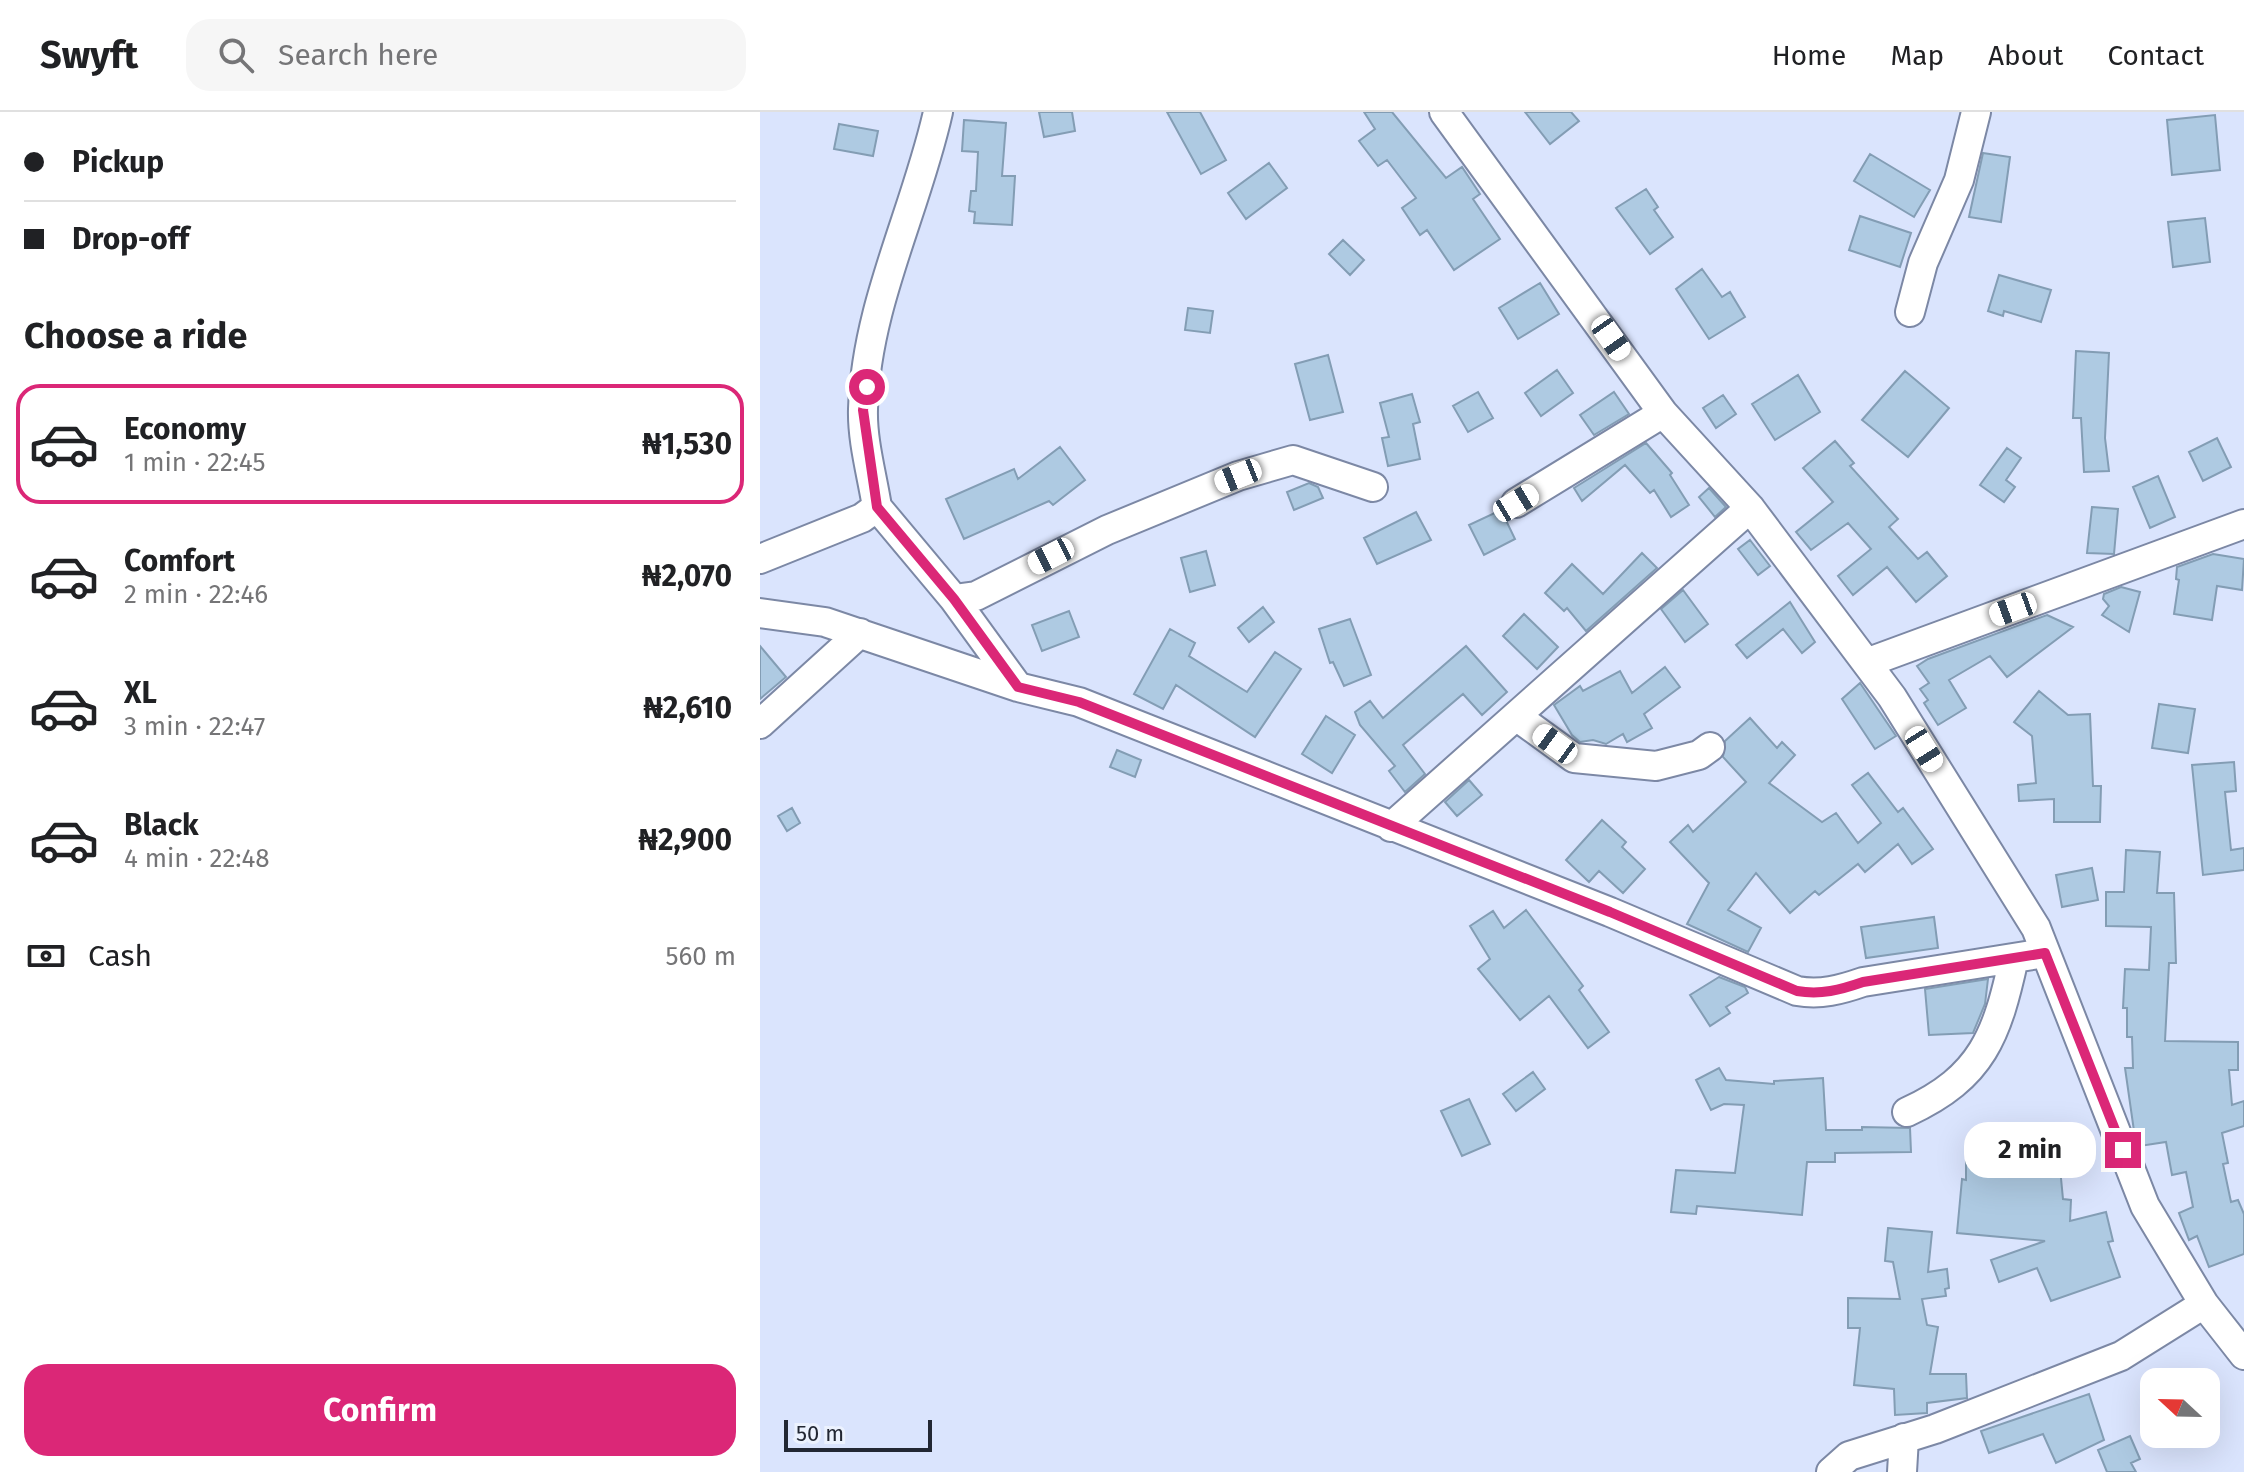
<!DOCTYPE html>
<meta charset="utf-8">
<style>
:root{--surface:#fff;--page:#f6f6f6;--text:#202124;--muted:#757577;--line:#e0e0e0;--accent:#db2777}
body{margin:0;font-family:"Fira Sans",sans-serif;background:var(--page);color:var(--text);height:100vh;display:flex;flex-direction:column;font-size:30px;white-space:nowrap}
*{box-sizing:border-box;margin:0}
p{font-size:26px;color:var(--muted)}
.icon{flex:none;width:44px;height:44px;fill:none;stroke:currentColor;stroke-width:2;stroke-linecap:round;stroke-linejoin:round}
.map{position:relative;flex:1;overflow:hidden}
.drawer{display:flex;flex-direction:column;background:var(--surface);width:760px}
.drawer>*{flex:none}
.banner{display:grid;align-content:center;height:176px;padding:0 24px;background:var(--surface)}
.needle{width:52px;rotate:292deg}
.controls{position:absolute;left:1380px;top:1256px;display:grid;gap:16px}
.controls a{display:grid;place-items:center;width:80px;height:80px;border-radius:16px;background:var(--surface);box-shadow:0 8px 32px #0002;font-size:40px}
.scale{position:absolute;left:24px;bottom:20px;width:148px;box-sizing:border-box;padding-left:8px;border:4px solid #222733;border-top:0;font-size:22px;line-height:28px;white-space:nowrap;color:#222733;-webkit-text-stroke:6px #ecf2fe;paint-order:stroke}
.end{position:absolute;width:36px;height:36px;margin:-18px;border:10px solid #db2777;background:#fff;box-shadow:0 0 0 4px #fff}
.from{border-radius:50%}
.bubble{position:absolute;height:56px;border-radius:24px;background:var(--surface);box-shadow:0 8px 32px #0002;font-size:26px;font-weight:700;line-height:56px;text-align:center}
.car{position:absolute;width:24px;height:48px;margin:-24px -12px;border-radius:10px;box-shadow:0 0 6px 2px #0007;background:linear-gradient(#fff 24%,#345 0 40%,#fff 0 76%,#345 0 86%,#fff 0)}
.banner b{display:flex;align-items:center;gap:28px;height:76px;font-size:30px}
.banner b+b{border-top:2px solid var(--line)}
.banner i{width:20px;height:20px;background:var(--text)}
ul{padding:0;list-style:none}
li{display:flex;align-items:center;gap:24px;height:120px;margin:0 16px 12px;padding:0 8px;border:4px solid transparent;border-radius:24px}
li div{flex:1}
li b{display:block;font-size:30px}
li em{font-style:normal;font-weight:700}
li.current{border-color:var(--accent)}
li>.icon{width:72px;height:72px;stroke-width:1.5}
h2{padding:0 24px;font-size:36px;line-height:96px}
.pay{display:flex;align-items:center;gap:20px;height:88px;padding:0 24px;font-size:30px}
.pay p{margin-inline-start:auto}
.button{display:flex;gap:16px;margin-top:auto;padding:16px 24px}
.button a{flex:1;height:92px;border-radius:24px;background:var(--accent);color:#fff;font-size:32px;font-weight:700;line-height:92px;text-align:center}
header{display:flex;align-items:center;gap:48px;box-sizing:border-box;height:112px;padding:0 40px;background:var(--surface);border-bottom:2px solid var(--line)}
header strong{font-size:38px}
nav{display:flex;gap:44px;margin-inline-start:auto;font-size:28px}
.search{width:560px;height:72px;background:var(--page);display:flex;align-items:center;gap:20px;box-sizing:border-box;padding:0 28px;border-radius:24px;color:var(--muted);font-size:30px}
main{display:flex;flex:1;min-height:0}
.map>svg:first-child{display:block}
.building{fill:#aecae2;stroke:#839db4;stroke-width:2}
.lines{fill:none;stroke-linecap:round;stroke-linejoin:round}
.minor-casing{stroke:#7c88a5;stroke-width:32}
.minor{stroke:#fff;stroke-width:28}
.route{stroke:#db2777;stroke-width:10}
</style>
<header>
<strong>Swyft</strong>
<div class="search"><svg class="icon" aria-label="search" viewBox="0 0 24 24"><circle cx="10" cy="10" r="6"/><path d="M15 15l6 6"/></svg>Search here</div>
<nav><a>Home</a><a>Map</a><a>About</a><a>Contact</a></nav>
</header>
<main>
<section class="drawer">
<div class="banner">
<b><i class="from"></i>Pickup</b>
<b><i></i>Drop-off</b>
</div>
<h2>Choose a ride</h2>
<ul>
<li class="current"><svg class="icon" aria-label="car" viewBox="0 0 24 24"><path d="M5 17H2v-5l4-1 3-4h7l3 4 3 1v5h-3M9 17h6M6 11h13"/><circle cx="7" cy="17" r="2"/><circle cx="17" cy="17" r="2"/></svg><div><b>Economy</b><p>1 min · 22:45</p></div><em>₦1,530</em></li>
<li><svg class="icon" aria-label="car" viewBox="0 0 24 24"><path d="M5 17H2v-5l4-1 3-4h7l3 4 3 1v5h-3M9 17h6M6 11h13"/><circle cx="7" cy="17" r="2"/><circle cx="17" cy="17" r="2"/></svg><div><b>Comfort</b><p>2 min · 22:46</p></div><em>₦2,070</em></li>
<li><svg class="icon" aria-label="car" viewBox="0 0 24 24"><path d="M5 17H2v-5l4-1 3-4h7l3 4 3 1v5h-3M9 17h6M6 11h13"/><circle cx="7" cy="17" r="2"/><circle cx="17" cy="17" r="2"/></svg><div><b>XL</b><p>3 min · 22:47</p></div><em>₦2,610</em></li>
<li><svg class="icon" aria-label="car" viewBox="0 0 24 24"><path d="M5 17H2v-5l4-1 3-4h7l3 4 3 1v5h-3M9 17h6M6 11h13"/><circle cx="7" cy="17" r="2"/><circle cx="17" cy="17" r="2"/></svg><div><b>Black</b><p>4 min · 22:48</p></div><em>₦2,900</em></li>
</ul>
<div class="pay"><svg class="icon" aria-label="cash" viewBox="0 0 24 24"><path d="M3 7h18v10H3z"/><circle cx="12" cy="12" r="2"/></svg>Cash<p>560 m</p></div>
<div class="button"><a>Confirm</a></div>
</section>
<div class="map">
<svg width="1484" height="1360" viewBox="0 0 1484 1360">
<rect width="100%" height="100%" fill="#dae4fd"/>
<!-- building -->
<path class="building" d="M279 0H312L315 19 284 25Z
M407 0H440L466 48 441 62Z
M604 0H632L686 66 702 55 720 82 713 87 740 127 694 158 667 118 660 123 642 96 656 86 627 48 618 54 599 29 615 17Z
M765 0H811L819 9 790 32Z
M1455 3 1460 58 1412 63 1407 8Z
M204 8 246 11 242 64H255L252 113 214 111 215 100 209 99 211 79H216L218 40 202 39Z
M79 12 118 19 113 44 74 37Z
M1223 41 1250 45 1241 110 1209 105Z
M1110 42 1170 78 1154 105 1094 69Z
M509 51 527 76 486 107 468 81Z
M886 77 898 95 894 98 913 125 890 142 856 96Z
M1100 104 1151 121 1140 155 1089 138Z
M1445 106 1450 150 1413 155 1408 110Z
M583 128 604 148 590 163 569 142Z
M942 157 962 185 970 180 985 205 949 227 916 177Z
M1239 163 1291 178 1281 210 1244 199 1243 204 1228 199Z
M780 171 799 202 758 227 739 196Z
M428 196 453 199 450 221 425 218Z
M1316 239 1349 241 1345 326 1349 359 1324 360 1321 306H1313Z
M568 243 583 300 550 308 535 252Z
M797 258 813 281 781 304 765 281Z
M1145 259 1189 296 1148 345 1102 308Z
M1038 263 1060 300 1015 328 992 292Z
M718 280 733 306 708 320 693 294Z
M854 280 869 302 834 323 820 303Z
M652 282 660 310 653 312 660 347 628 354 622 326 629 325 620 291Z
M963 283 976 302 956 316 943 296Z
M1457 326 1471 355 1443 369 1429 340Z
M1075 329 1094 351 1090 354 1138 407 1129 415 1158 447 1167 440 1187 464 1156 490 1127 455 1093 483 1078 464 1111 437 1088 411 1051 438 1036 420 1073 390 1043 356Z
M886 331 912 361 910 363 929 393 911 405 894 378 890 381 865 353 822 389 814 376Z
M300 335 325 368 293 393 289 389 204 427 186 387 254 357 258 367Z
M1247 336 1261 346 1246 368 1255 375 1244 390 1220 373Z
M1398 364 1415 405 1390 416 1373 375Z
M549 371 558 375 563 386 534 398 527 380Z
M949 376 966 395 955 405 939 385Z
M1332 395 1358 397 1354 442 1327 441Z
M741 398 755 427 724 443 709 413Z
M656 400 671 428 617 452 604 426Z
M990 428 1010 454 998 463 978 437Z
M446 439 455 473 430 480 421 446Z
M882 441 897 456 826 519 807 496 804 499 785 481 812 452 843 482Z
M1453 442 1484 447 1482 478 1457 474 1452 508 1414 502 1419 468 1416 467 1417 455Z
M1361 475 1380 480 1369 520 1342 503 1349 494 1343 487 1344 482Z
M923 478 948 512 925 530 901 497Z
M1030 490 1055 530 1042 541 1023 517 987 546 976 533Z
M503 495 514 510 489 530 478 516Z
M309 499 319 525 282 539 272 513Z
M764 502 798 535 777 557 743 524Z
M1287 503 1313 515 1247 565 1230 544 1189 568 1206 596 1178 613 1164 591 1168 588 1160 577 1169 571 1157 554 1168 547Z
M590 507 611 563 584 574 573 550 570 551 559 517Z
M410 517 435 531 429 544 487 580 515 540 541 557 495 625 416 573 403 597 374 582Z
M0 534 26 565 0 587Z
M706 534 747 580 722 603 703 582 643 633 665 662 645 680 629 659 635 654 600 613 595 600 610 589 623 606Z
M905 555 920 575 884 602 892 616 867 630 863 622 846 632 833 628 820 630 812 623 794 593 820 574 823 579 860 559 872 581Z
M1100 571 1136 624 1115 637 1082 587Z
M1279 579 1308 603 1330 602 1333 674H1341L1340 710H1294V687L1259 689 1258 673 1276 671 1272 624 1254 610Z
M1399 592 1435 597 1428 641 1392 636Z
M566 604 595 623 572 661 542 642Z
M990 606 1017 636 1022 630 1035 643 1009 671 1062 710 1076 701 1098 731 1121 711 1092 673 1108 661 1138 700 1143 696 1173 737 1152 752 1138 732 1105 760 1098 752 1059 783 1055 779 1030 801 996 761 968 798 1001 816 988 840 927 812 949 771 910 730 928 713 933 720 986 670 963 645 965 629Z
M357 638 381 648 375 665 350 655Z
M1474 650 1476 679 1465 680 1471 738 1484 736V758L1443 763 1432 653Z
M709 668 722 683 697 704 685 690Z
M32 696 40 711 27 719 18 704Z
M842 708 866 730 862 735 885 757 863 781 839 759 829 770 806 748Z
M1366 738 1400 740 1397 781H1414L1416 851H1409L1405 929 1478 930V958H1469L1472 993 1484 989V1014L1462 1021 1468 1051 1463 1052 1471 1090 1478 1088 1484 1102V1142L1449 1155 1437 1124 1429 1128 1419 1101 1433 1095 1426 1060 1412 1063 1406 1030 1380 1034 1374 1019 1365 956H1373L1372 925H1367V896H1363L1365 857 1389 858 1391 815 1346 814V780H1364Z
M1332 756 1338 788 1302 795 1296 763Z
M766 798 823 874 819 878 849 920 828 936 789 884 760 908 718 857 730 847 710 814 733 799 744 816Z
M1174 805 1178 836 1106 846 1101 815Z
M959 865 985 875 988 881 966 895 970 901 950 914 930 883Z
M1228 867 1225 892 1213 921 1169 923 1165 877Z
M959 956 966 968 1014 972V969L1063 966 1066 1018H1102V1015L1150 1016 1151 1040 1075 1041V1050H1047L1042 1103 937 1094 936 1102 911 1100 916 1058 975 1061 984 993 964 992 951 998 936 968Z
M773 960 785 977 756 999 743 982Z
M709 987 730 1032 702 1044 681 999Z
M1206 1029H1225V1043L1298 1035 1303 1087 1311 1088 1310 1109 1346 1100 1353 1129 1348 1130 1360 1165 1291 1189 1277 1156 1239 1170 1231 1148 1285 1129 1197 1121 1202 1067 1206 1068Z
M1128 1116 1172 1120 1168 1160 1187 1157 1189 1176 1185 1177 1186 1184 1162 1187 1167 1213 1178 1215 1170 1262H1206L1207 1286 1167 1291V1301L1135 1303 1134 1277 1094 1273 1100 1216H1088V1186L1140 1187 1133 1150 1125 1149Z
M1329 1282 1344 1328 1296 1351 1283 1322 1229 1341 1221 1319Z
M1370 1324 1380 1347 1371 1351 1376 1360H1347L1338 1338Z"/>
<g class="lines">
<!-- minor casing -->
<g class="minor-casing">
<path id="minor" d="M684 0 903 301 990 396 1132 585 1276 816 1385 1094 1444 1192 1484 1243
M1150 200 1163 151 1199 68 1216 0
M756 391 903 301
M117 395 194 487
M0 447 102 406 117 395C112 363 102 329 103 297 106 193 156 99 178 0
M0 501 65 510 258 575 319 590 850 800 1037 879C1061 883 1080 878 1103 870L1285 841
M1109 550 1484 412
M258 575 194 487 216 484 347 418 478 364 533 348 613 375
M756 604 814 646 896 654 939 643 950 635
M0 612 100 521
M631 715 990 396
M1147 1000C1223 965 1237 923 1254 846
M1071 1360 1089 1344 1175 1317 1361 1244 1444 1192
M1142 1360 1144 1326"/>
</g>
<!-- minor -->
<use href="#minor" class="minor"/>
</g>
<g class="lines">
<!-- route -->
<path class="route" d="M107 275 103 298 117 395 194 487 258 575 319 590 850 800 1037 879C1061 883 1080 878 1103 870L1285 841 1363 1038"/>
</g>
</svg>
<div class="controls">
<a><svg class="needle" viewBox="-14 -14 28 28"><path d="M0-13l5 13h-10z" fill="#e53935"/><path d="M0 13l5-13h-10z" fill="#757577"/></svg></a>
</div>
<div class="scale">50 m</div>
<i class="end from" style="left:107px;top:275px"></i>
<i class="end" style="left:1363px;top:1038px"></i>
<div class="bubble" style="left:1204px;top:1010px;width:132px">2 min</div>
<i class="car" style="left:851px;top:226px;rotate:145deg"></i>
<i class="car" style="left:478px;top:364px;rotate:248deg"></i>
<i class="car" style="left:756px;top:391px;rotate:59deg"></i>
<i class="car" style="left:291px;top:444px;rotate:243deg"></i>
<i class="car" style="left:1253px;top:497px;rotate:250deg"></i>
<i class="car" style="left:795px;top:632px;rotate:306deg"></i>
<i class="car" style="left:1164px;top:637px;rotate:148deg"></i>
</div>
</main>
